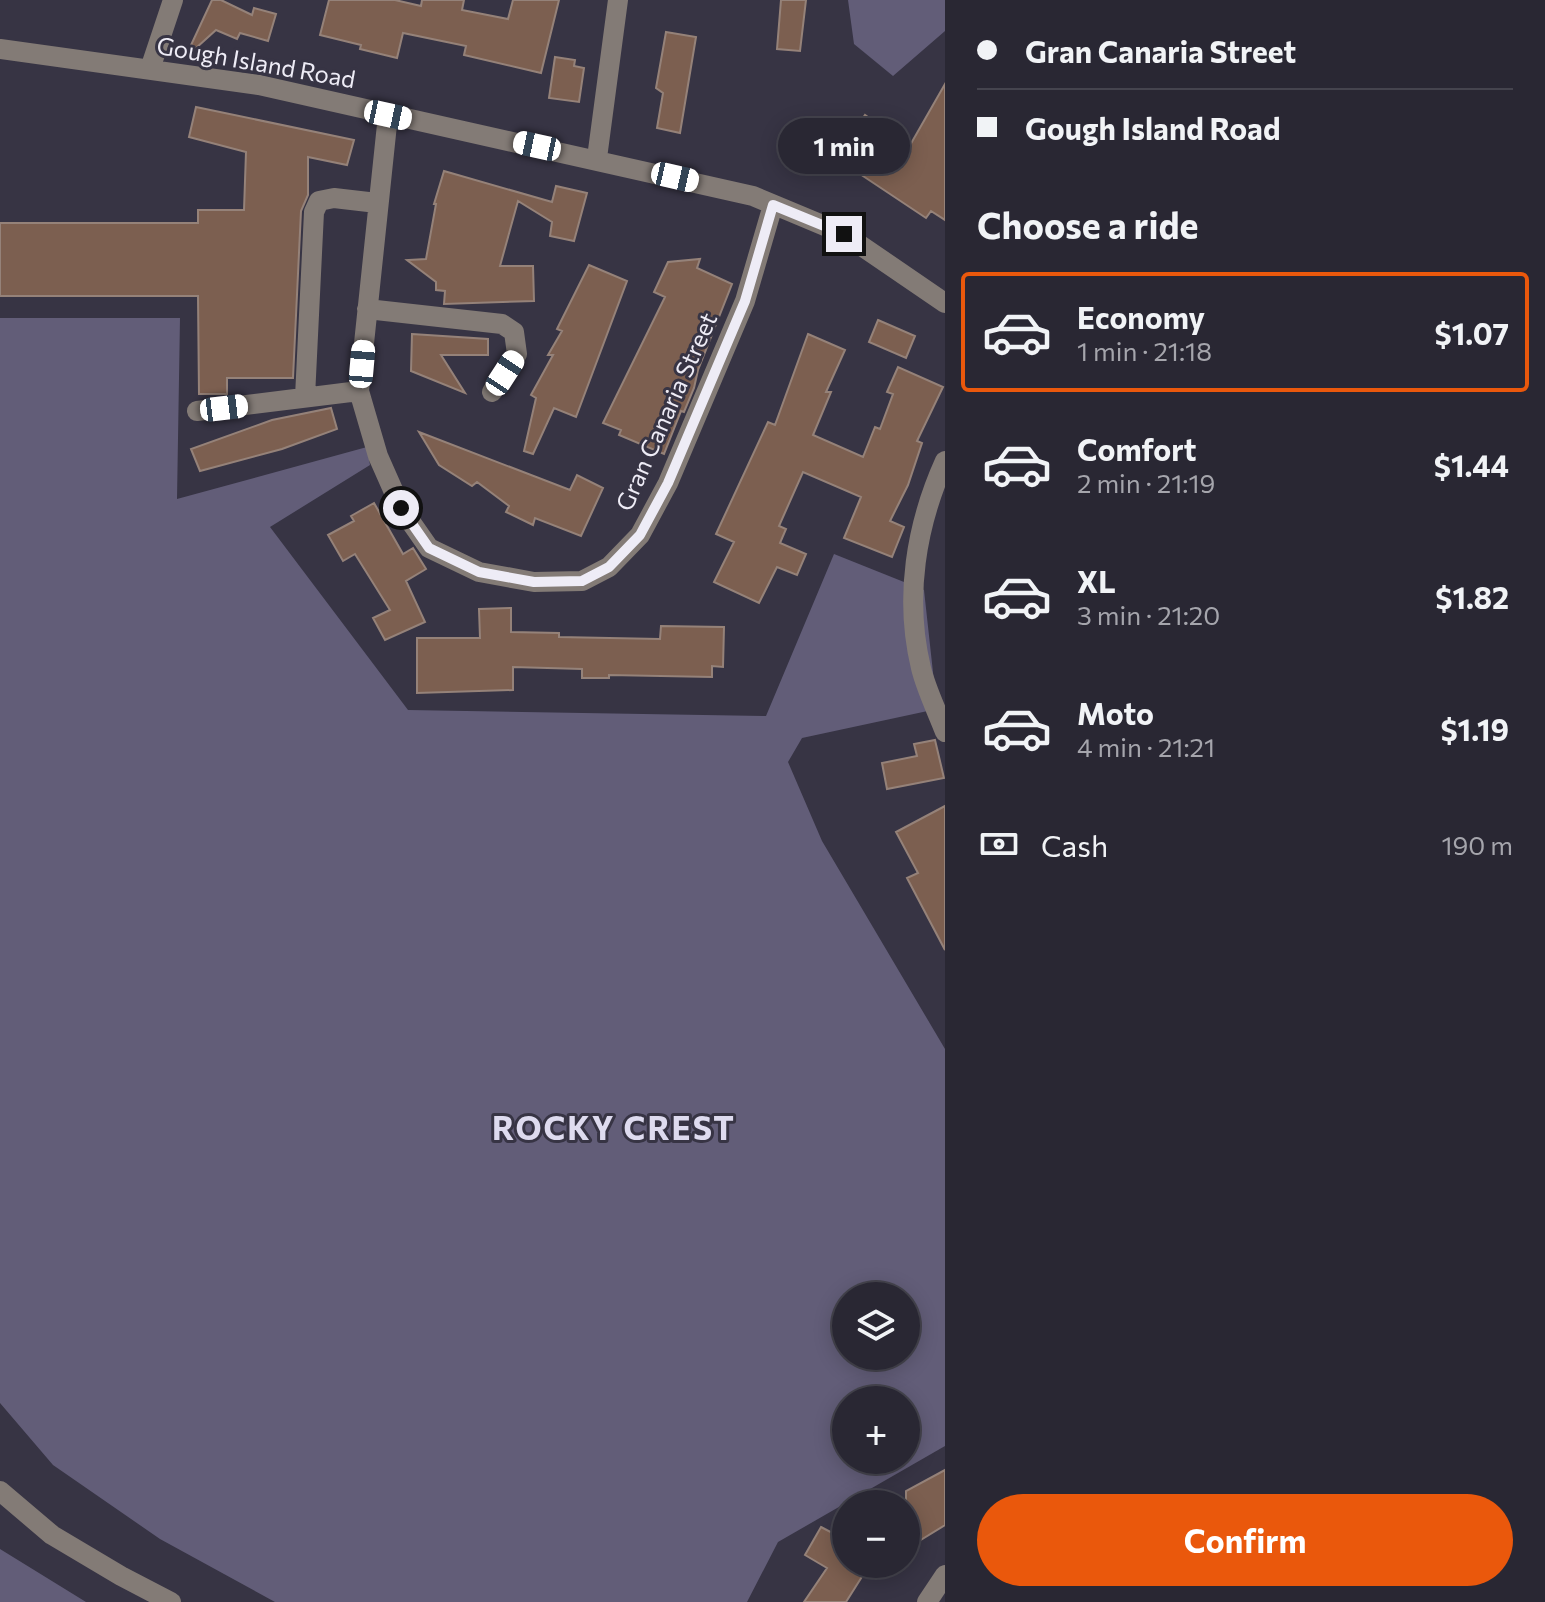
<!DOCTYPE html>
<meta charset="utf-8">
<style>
:root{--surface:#292733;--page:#312f3b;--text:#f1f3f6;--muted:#a5a5ac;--line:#45444e;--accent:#ea580c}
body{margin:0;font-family:Commissioner,sans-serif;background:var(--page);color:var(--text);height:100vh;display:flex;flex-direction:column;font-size:30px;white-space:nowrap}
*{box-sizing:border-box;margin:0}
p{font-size:26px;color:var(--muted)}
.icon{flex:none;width:44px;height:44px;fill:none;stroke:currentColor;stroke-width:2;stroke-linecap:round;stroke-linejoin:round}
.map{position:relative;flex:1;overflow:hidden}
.details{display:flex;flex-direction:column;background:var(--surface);width:600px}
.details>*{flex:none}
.top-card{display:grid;align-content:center;height:176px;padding:0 32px;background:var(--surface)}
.fabs{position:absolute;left:832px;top:1282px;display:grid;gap:16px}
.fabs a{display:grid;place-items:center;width:88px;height:88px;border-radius:50%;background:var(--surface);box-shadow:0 4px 20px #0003,0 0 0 2px var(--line);font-size:40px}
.end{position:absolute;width:36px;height:36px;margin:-18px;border:10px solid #eeecf6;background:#111;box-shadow:0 0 0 4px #111}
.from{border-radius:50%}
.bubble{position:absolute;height:56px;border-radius:28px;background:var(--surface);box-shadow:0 4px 20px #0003,0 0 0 2px var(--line);font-size:26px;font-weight:700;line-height:56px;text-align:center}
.car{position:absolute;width:24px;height:48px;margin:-24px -12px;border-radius:10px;box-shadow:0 0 6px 2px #0007;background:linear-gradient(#fff 24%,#345 0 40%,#fff 0 76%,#345 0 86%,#fff 0)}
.top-card b{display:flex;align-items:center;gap:28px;height:76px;font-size:30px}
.top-card b+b{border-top:2px solid var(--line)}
.top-card i{width:20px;height:20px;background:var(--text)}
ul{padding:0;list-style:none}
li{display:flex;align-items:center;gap:24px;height:120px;margin:0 16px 12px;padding:0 16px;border:4px solid transparent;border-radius:8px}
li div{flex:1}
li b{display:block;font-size:30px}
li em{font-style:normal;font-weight:700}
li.current{border-color:var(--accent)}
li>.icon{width:72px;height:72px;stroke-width:1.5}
h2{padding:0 32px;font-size:36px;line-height:96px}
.pay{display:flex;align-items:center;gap:20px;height:88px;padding:0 32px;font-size:30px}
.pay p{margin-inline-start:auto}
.action{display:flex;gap:16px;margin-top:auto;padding:16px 32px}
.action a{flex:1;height:92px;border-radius:48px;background:var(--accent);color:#fff;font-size:32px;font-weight:700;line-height:92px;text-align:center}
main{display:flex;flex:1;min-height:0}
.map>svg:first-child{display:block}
.green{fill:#625d78;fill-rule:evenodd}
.building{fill:#7c5f50;stroke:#958279;stroke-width:2}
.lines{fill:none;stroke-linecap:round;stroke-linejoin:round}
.minor{stroke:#837b76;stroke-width:20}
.route{stroke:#eeecf6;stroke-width:10}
.labels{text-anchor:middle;stroke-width:6;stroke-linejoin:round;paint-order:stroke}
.street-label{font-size:24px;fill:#eeecf6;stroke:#373444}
.district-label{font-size:32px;font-weight:bold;letter-spacing:2px;fill:#dedbef;stroke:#373444}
</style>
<main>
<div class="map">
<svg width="945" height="1602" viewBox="0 0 945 1602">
<rect width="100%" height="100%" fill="#373444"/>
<!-- green -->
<path class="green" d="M848 0H945V31L893 76 854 44Z
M0 318H180L177 499 367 447 370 465 270 527 408 710 766 716 834 554 924 590 937 709 802 738 788 762 822 841 945 1049V1446L778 1542 747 1602H275L160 1539 53 1465 0 1403ZM846 1296H906V1356H846ZM846 1400H906V1460H846Z
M0 1549 86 1602H0Z"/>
<!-- building -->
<path class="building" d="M212 0H221L252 15 254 8 276 14 268 41 240 33 237 39 216 30 185 58Z
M329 0H395L421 6 422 0H464L462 10 508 19 513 0H559L541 73 464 55 466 46 403 33 397 58 360 49 361 45 320 35Z
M781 0H806L800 51 777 49Z
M666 32 696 37 680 133 657 128 663 93 656 88Z
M555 57 575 60 574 66 584 68 579 102 549 98Z
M945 84V220L931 211 926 218 836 158 865 115 909 147Z
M196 107 354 140 347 165 308 157V195L301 211 293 378H227V394H199L198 296H0V223H198V210H244L246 152 189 137Z
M444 171 552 202 556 186 587 193 574 241 550 236 552 222 518 201 500 266H533L534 301 444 304 445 291 436 290V282L407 260 426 259 436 204H434Z
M700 259 697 268 732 284 698 370 694 388 684 412 681 411 664 454 619 435 621 430 603 423 665 297 654 292 668 262Z
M589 265 627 281 576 417 554 408 533 454 524 451 536 398 531 395 553 355H548L562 331 557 329Z
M878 320 915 336 906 358 869 342Z
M412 334 488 339V355H441L465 393 411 371Z
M808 334 845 350 826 392H831L813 435 863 457 875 427 880 429 893 394 887 392 898 367 943 387 917 441 922 443 908 485 890 521 904 527 892 557 844 538 861 497 803 472 779 526 786 529 780 543 806 554 797 575 777 567 759 603 714 582 734 542 716 534 768 422 775 425Z
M331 408 337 429 282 449 200 471 191 449 272 420Z
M419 432 570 490 577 475 603 488 581 536 535 518 533 525 506 512 509 506 477 482 472 486 439 465Z
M374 503 403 554 413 548 426 569 406 581 425 622 385 640 373 618 390 610 355 554 343 561 328 535 354 521 351 516Z
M511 608V632L559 633V637L660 639 661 626 724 627 723 667 712 666V677L609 675V678H582V669L513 667V690L417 693V638H480L479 609Z
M935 740 944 778 887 789 882 763 917 756 914 744Z
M945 806V950L907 878 918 873 896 832Z
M945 1470V1525L906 1549V1491Z
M821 1527 846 1540V1564H870L846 1602H804L827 1568 805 1555Z"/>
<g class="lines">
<!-- minor -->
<path class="minor" d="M0 49 259 85 753 196 844 234 945 303
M150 69 173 0
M388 115 359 391 378 456 401 508 429 548 479 572 534 582 582 581 609 567 640 535 668 483 745 301 773 205
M597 158 618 0
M367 309 502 324 514 332 517 354 492 392
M305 397 314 212 319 201 334 198 377 203
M197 411 359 391
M945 461C916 525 904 598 921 668 926 689 937 711 945 732
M0 1491 52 1535 121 1576 171 1602
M927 1602 945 1575"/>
</g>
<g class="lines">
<!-- route -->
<path class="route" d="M401 508 429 548 479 572 534 582 582 581 609 567 640 535 668 483 745 301 773 205 844 234"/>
</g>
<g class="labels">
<!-- street labels -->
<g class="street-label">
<text transform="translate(256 63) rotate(10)" y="8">Gough Island Road</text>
<text transform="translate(667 412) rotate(-66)" y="8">Gran Canaria Street</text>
</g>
<!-- district labels -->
<g class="district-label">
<text x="614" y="1140">ROCKY CREST</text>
</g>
</g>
</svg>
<div class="fabs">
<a><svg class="icon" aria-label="layers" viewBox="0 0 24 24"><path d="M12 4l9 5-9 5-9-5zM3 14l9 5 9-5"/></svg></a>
<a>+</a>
<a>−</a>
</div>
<i class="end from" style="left:401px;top:508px"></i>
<i class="end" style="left:844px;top:234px"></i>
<div class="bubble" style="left:778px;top:118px;width:132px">1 min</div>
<i class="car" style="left:388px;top:115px;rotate:102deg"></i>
<i class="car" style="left:537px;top:146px;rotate:282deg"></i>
<i class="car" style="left:675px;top:177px;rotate:103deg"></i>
<i class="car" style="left:362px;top:364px;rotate:5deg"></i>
<i class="car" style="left:505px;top:373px;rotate:33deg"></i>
<i class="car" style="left:224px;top:408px;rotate:83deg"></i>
</div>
<section class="details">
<div class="top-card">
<b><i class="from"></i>Gran Canaria Street</b>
<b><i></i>Gough Island Road</b>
</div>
<h2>Choose a ride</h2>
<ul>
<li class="current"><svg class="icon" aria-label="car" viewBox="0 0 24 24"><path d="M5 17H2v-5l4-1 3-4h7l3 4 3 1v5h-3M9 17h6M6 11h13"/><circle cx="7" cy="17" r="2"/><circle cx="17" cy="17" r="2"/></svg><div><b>Economy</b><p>1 min · 21:18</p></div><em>$1.07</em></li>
<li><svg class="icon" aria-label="car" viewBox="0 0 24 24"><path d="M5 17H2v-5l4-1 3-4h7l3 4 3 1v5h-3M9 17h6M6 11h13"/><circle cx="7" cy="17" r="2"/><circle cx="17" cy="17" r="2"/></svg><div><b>Comfort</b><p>2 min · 21:19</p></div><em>$1.44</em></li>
<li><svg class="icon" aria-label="car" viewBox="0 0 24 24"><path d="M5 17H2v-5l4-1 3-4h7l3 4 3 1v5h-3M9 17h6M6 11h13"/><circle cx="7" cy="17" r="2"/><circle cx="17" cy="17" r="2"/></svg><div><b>XL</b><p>3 min · 21:20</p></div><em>$1.82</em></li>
<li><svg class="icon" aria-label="car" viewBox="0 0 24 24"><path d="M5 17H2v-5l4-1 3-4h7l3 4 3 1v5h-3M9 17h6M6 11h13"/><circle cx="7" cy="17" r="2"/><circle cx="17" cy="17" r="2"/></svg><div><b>Moto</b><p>4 min · 21:21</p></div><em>$1.19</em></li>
</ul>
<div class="pay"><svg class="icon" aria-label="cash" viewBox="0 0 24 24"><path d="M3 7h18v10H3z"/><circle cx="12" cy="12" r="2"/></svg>Cash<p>190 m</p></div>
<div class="action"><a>Confirm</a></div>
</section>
</main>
